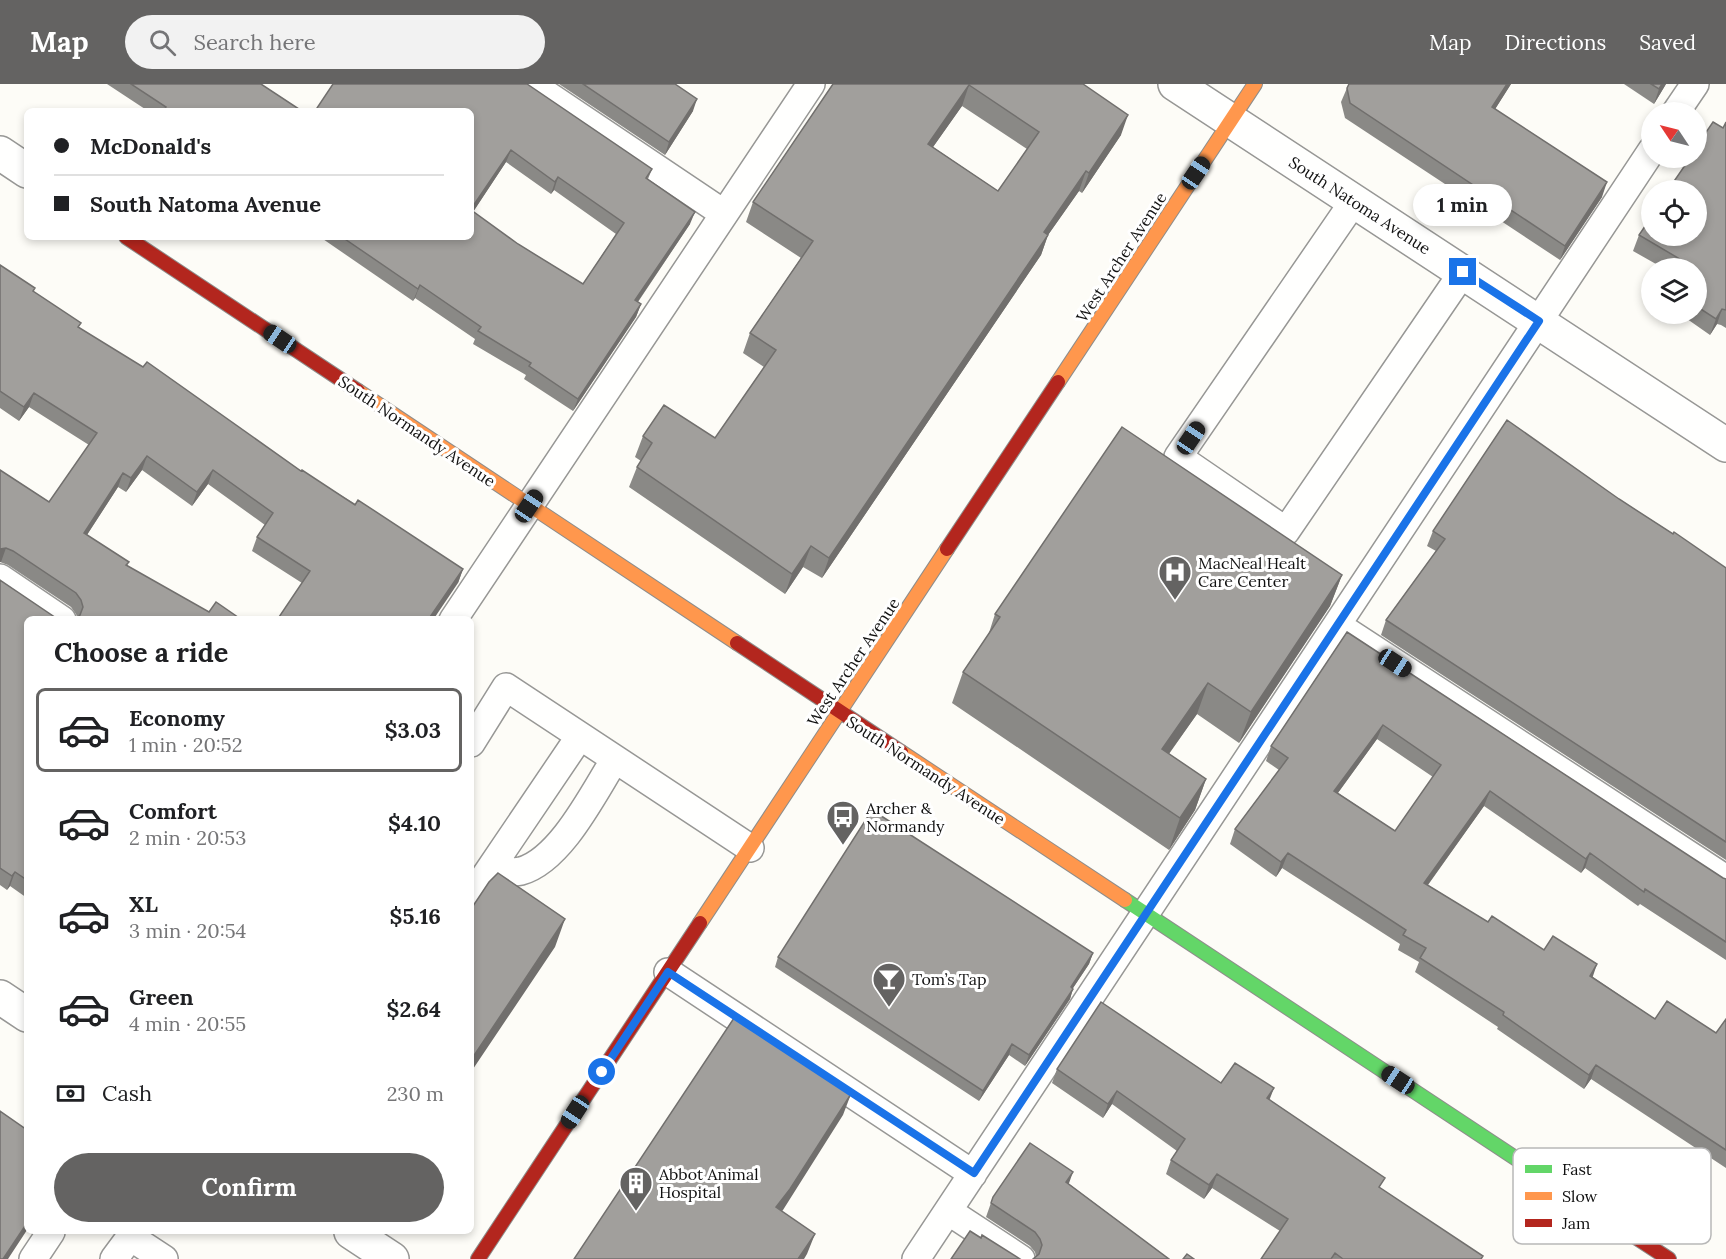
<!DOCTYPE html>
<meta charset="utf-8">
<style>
:root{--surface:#fff;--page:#f2f2f2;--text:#202124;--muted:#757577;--line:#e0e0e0;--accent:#646362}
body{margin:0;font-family:Lora,serif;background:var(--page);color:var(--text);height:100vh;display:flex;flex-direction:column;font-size:22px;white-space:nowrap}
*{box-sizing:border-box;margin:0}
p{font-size:20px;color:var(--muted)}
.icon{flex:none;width:33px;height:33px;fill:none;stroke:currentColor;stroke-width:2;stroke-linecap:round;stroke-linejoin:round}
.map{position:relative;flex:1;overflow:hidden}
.panel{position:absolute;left:24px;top:532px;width:450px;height:618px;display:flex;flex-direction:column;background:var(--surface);border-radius:9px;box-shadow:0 3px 9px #0003}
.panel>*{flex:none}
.top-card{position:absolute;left:24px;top:24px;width:450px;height:132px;border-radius:9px;box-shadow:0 3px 9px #0003;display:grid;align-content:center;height:132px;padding:0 30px;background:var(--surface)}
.needle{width:39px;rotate:305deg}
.fabs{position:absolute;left:1641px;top:18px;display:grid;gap:12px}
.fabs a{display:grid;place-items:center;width:66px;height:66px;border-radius:50%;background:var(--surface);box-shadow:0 3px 9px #0003;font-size:30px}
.end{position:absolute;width:27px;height:27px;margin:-14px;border:8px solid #1a73e8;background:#fff;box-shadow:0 0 0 3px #fff}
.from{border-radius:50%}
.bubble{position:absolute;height:42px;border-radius:21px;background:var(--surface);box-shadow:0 3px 9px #0003;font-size:20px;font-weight:700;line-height:42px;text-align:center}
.car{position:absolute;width:18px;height:36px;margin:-18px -9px;border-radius:8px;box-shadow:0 0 4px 2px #0007;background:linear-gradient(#222 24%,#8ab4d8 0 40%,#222 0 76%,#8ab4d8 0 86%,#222 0)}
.top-card b{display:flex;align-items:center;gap:21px;height:57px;font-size:22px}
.top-card b+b{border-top:2px solid var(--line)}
.top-card i{width:15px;height:15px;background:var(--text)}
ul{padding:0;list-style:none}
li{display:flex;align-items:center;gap:18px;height:84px;margin:0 12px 9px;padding:0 18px;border:3px solid transparent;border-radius:9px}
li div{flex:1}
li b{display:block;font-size:22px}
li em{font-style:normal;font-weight:700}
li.active{border-color:var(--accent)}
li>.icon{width:54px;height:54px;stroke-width:1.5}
h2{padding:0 30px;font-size:27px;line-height:72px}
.pay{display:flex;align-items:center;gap:15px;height:66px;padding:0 30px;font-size:22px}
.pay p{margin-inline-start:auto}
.button{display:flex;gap:12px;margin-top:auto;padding:12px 30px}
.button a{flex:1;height:69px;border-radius:36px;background:var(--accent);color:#fff;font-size:24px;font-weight:700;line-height:69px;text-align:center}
header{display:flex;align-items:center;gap:36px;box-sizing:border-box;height:84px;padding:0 30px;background:var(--accent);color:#fff}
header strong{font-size:28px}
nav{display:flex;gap:33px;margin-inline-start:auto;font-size:21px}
.search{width:420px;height:54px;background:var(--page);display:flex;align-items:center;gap:15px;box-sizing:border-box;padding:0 21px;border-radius:33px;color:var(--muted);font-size:22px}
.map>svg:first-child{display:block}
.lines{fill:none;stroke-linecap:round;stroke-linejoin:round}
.lane-casing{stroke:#979795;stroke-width:30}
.street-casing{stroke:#979795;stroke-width:36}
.fast-casing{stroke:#8e8d8b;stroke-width:16}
.slow-casing{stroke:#8e8d8b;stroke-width:16}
.jam-casing{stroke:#8e8d8b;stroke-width:16}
.lane{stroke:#fffffe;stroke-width:27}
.street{stroke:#fffffe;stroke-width:33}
.fast{stroke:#63d668;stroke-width:14}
.slow{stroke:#ff974d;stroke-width:14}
.jam{stroke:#b3261e;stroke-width:14}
.wall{fill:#8a8986;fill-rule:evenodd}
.shaded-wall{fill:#716f6d}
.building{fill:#a19f9c;stroke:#716f6d;stroke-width:1.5;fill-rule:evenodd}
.route{stroke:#1a73e8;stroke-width:8}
.labels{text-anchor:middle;stroke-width:6;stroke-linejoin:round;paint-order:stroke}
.street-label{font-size:16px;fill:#111;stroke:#fff}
.poi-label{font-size:16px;fill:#111;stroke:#fff;text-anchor:start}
.key{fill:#fff;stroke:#b8b8b8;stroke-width:1.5}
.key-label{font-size:16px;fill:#111}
</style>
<header>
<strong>Map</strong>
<div class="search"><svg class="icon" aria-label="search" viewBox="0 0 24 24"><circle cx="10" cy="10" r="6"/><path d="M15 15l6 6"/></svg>Search here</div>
<nav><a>Map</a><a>Directions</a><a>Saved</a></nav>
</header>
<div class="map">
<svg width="1726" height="1175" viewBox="0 0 1726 1175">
<rect width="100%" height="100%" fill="#fdfcf7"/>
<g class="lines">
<!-- lane casing -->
<g class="lane-casing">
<path id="lane" d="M531 0 723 129
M1676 28 1695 0
M1354 117 1178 373 1286 447 1463 188
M0 494 62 536
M453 536 811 0
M1337 541 1726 795
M471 659 506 603 750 764
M489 789C499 788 512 789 521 787 561 776 594 708 615 675
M471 813 580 652
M668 888 973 1090
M948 1127 1021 1175
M129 1152 164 1175
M33 1175 51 1148
M114 1175 134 1148
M916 1175 1652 66"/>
</g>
<!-- street casing -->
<g class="street-casing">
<path id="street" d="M1175 0 1726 361
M0 69 27 87
M0 913 27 931
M351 1148 392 1175"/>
</g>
<!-- fast casing -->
<g class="fast-casing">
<path id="fast" d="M1125 816 1597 1128"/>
</g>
<!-- slow casing -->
<g class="slow-casing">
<path id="slow" d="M1058 298 1255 0
M358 307 737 559
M901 668 1125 816
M700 839 947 465"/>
</g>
<!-- jam casing -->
<g class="jam-casing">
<path id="jam" d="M126 153 358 307
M947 465 1058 298
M737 559 901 668
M1597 1128 1669 1175
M478 1175 700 839"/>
</g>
<!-- lane -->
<use href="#lane" class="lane"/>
<!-- street -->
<use href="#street" class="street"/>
<!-- fast -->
<use href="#fast" class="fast"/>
<!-- slow -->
<use href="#slow" class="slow"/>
<!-- jam -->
<use href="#jam" class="jam"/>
</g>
<!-- wall -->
<path class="wall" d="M107 0H261L302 27H148Z
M559 0H675L693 27 665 71Z
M833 0H1083L1121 51 1082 109 1079 107 1048 151 1041 171 822 494 803 483 785 510 629 403 637 383 641 377 635 373 643 352 715 354 764 283 743 269 750 249 801 174 746 138 753 118ZM962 22 1027 65 998 107 933 63Z
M1349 0H1511L1495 25 1602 113 1560 176 1345 34 1341 18 1347 4Z
M1624 0H1666L1654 20Z
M471 27 652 85 648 95 690 140 638 218 641 220 636 233 573 327 524 295 526 291 473 260 475 255 415 214 413 217 320 153H471ZM506 78 551 110 554 106 616 150 583 200 518 160 473 128Z
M1726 38V244L1721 241 1717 240 1710 251 1680 230H1696V184H1663L1633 167 1639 151 1723 44Z
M0 181 79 244 301 387 463 485 458 499H302L252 467 257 453 265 441 208 400 192 422 142 386 126 408 118 403 87 451 129 478 127 482 209 528 242 536 77 533 76 530 71 523 8 481 0 478V386L49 418 89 361 29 323 19 337 0 324Z
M1619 415 1726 484V776L1381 551 1386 536 1436 467 1427 462 1433 447Z
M1342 491 1330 522 1239 659 1197 630 1169 670 1206 695 1195 726 1169 766 952 619 963 588 988 552 995 530Z
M0 496 27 536V814L10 802 7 806 0 801Z
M1347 548 1723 794 1726 795V876L1640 820 1638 822 1585 784 1581 789 1484 722 1428 801 1488 838 1544 866 1593 893 1655 935 1716 949 1726 935V1084L1591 995 1584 1005 1497 945 1498 943 1415 888 1419 878 1398 866 1400 860 1282 784 1276 793 1230 760 1235 745 1279 686 1266 677 1271 662ZM1377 655 1433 693 1395 747 1338 709Z
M1093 869 1089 880 1073 904 1070 915 1025 982 1009 971 979 1017 775 883 778 873Z
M1057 985 1221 999 1269 1016 1381 1105 1482 1175H1261L1280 1147 1212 1104 1204 1115 1166 1090 1171 1076 1177 1067 1112 1020 1103 1034 1052 999Z
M1069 1100 1169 1175 1036 1173 1035 1168 1030 1162 986 1133 993 1113Z"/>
<!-- shaded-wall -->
<path class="shaded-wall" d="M1507 0H1511L1487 38 1492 23Z
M1662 0H1666L1654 20 1659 5Z
M969 1 962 22 921 80 928 60Z
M697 15 693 27 665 71 669 58Z
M1128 31 1121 51 1082 109 1089 89Z
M511 66 506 78 471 131V125Z
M1086 87 1079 107 1048 151 1041 171 822 494 829 474 1044 148Z
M558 93 554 106 551 110 555 98Z
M1607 98 1602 113 1560 176 1565 162Z
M695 128 690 140 630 229 635 216Z
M420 201 415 214 413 217 418 205Z
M641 220 636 233 573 327 578 315Z
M1722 225 1717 240 1710 251 1716 235Z
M34 309 29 323 19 337 24 323Z
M147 372 142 386 126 408 131 394Z
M213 386 208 400 192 422 197 408Z
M123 389 118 403 79 463 84 449Z
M811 462 803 483 785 510 792 490Z
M6 464 1 478H0V465Z
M463 485 458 499 433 536H428Z
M1342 491 1330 522 1239 659 1251 628Z
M1208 599 1197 630 1150 696 1162 665Z
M1383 641 1377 655 1329 721 1334 707Z
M1206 695 1195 726 1169 766 1180 734Z
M1490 707 1484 722 1419 813 1424 799Z
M1288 769 1282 784 1276 793 1281 778Z
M1590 769 1585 784 1581 789 1586 775Z
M15 788 10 802 7 806 12 792Z
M565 835 555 863 471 988V976Z
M1093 869 1089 880 1067 913 1071 903Z
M1597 880 1592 895 1590 892Z
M1073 905 1070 915 1025 982 1029 971Z
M1012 960 1009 971 979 1017 983 1007Z
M1596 981 1591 995 1584 1005 1589 991Z
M1274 1004 1269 1017 1267 1014Z
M1117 1007 1112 1020 1103 1034 1108 1020Z
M851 1010 843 1031 783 1126 768 1143 776 1123Z
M1073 1088 1068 1102 1066 1098Z
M1217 1090 1212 1104 1204 1115 1209 1101Z
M27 1139V1146L8 1175H3Z
M815 1150 807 1170 804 1175H798Z"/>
<!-- building -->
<path class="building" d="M131 0H261L302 27H163L166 23Z
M333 0H527L652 85 646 94 695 128 635 216 641 220 578 315 529 282 531 279 478 247 481 243 420 201 418 205 342 153H471V126L518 160 583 200 624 139 558 93 555 98 511 66 471 125V27H315Z
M583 0H675L697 15 669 58Z
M833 0H1083L1128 31 1089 89 1086 87 1044 148 1048 151 829 474 811 462 792 490 637 383 652 359 643 352 664 321 715 354 776 266 750 249 813 157 753 118ZM969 1 1039 48 998 107 928 60Z
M1349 0H1507L1492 23 1607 98 1565 162 1350 19 1347 4Z
M1651 0H1662L1659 5Z
M1713 38 1723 44 1726 38V226L1722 225 1716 235 1696 222V184H1695L1639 151 1652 132V152H1696V106H1668L1690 74H1696V63Z
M0 181 35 204 33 207 81 239 78 243 143 283 147 278 301 387 302 386 355 421 358 416 463 485 428 536H277L310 487 257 453 273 429 213 386 197 408 147 372 131 394 123 389 84 449 129 478 126 481 209 528 216 518 242 536H75L80 531 83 523 81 516 76 509 13 467 6 464 0 465V386L49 418 97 349 34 309 24 323 0 307Z
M1507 336 1619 415 1673 450 1674 448 1726 484V758L1386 536 1445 455 1433 447Z
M1122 343 1342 491 1251 628 1208 599 1162 665 1206 695 1180 734 963 588 1000 533 995 530Z
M0 496 59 536H27V796L15 788 12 792 0 784Z
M1347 548 1723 794 1726 795V858L1645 805 1644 808 1590 769 1586 775 1490 707 1424 799 1488 838 1492 832 1544 866 1553 852 1597 880 1590 892 1655 935 1667 917 1716 949 1726 935V1066L1596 981 1589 991 1503 931 1504 928 1420 874 1426 864 1403 851 1406 846 1288 769 1281 778 1235 745 1288 674 1271 662ZM1383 641 1441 681 1395 747 1334 707Z
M872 726 1093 869 1071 903 1073 905 1029 971 1012 960 983 1007 778 873Z
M498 789 565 835 471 976V825L489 798Z
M1101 918 1221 999 1235 979 1274 1004 1267 1014 1385 1094 1379 1103 1483 1172 1481 1175H1343L1335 1169 1331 1175H1261L1288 1135 1217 1090 1209 1101 1171 1076 1185 1055 1117 1007 1108 1020 1057 985Z
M734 934 851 1010 790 1105 776 1123 815 1150 798 1175H574Z
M0 1027 27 1046V1139L3 1175H0Z
M1030 1059 1073 1088 1066 1098 1169 1175H1033L1039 1170 1042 1161 1040 1155 1035 1148 991 1119 993 1113Z
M970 1147 981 1154 982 1151 1020 1175H951Z
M1187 1170 1194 1175H1183Z"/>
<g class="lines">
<!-- route -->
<path class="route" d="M602 988 668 888 974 1089 1539 237 1463 188"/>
</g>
<!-- icons -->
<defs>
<g id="hospital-pin" transform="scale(1.725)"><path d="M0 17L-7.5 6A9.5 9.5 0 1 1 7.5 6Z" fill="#646362" stroke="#fff"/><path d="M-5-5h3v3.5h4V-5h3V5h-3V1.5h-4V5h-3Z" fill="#fff"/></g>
<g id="bus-pin" transform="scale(1.725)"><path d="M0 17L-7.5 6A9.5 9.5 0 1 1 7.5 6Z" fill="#646362" stroke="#fff"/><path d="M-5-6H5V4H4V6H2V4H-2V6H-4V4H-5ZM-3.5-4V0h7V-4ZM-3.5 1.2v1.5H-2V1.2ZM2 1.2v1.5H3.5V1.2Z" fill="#fff"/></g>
<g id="bar-pin" transform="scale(1.725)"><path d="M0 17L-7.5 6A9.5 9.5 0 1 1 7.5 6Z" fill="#646362" stroke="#fff"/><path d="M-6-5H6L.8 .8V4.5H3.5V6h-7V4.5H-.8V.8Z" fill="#fff"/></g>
<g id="building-pin" transform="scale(1.725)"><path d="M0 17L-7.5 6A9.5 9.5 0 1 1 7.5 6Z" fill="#646362" stroke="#fff"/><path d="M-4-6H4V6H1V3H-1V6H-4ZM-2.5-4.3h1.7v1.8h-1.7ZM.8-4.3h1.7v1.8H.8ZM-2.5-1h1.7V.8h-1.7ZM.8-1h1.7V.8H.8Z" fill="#fff"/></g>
</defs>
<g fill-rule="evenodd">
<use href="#hospital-pin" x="1175" y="488"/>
<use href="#bus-pin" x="843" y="733"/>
<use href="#bar-pin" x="889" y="895"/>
<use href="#building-pin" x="636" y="1099"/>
</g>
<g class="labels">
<!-- street labels -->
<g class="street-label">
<text transform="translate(1360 121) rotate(33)" y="6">South Natoma Avenue</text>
<text transform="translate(1121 173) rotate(-57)" y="6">West Archer Avenue</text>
<text transform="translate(417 347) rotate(34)" y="6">South Normandy Avenue</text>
<text transform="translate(853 578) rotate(-56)" y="6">West Archer Avenue</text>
<text transform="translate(926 686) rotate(33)" y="6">South Normandy Avenue</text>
</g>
<!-- poi labels -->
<g class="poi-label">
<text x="1198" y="485">MacNeal Healt<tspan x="1198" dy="18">Care Center</tspan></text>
<text x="866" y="730">Archer &amp;<tspan x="866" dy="18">Normandy</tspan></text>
<text x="912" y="901">Tom’s Tap</text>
<text x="659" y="1096">Abbot Animal<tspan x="659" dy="18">Hospital</tspan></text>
</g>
</g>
<!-- legend -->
<rect x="1513" y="1064" width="198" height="96" rx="9" class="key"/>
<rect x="1525" y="1081" width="27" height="8" fill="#63d668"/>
<rect x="1525" y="1108" width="27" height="8" fill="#ff974d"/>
<rect x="1525" y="1135" width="27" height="8" fill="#b3261e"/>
<g class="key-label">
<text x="1562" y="1091">Fast</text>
<text x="1562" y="1118">Slow</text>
<text x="1562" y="1145">Jam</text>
</g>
</svg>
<div class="fabs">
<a><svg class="needle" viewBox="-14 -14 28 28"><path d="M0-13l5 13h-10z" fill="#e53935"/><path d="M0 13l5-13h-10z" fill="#757577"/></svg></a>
<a><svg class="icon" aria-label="locate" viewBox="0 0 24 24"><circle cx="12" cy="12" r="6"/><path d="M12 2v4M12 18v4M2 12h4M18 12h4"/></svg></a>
<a><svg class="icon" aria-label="layers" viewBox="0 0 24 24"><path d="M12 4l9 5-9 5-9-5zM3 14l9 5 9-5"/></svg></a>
</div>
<i class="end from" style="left:602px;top:988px"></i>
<i class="end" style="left:1463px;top:188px"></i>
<div class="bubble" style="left:1413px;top:100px;width:99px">1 min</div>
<i class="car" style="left:1196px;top:89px;rotate:34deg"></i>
<i class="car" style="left:280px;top:255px;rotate:304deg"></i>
<i class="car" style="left:1191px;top:354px;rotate:34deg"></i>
<i class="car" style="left:529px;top:422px;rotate:34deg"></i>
<i class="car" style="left:1395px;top:579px;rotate:123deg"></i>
<i class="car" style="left:1398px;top:996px;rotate:303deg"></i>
<i class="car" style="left:575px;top:1028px;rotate:213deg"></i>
<div class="top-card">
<b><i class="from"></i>McDonald's</b>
<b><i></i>South Natoma Avenue</b>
</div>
<section class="panel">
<h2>Choose a ride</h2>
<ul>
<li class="active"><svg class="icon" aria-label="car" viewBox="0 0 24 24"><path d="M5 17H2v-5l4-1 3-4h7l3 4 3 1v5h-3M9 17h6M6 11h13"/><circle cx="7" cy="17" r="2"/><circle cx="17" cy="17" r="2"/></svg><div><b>Economy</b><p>1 min · 20:52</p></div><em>$3.03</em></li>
<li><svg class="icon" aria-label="car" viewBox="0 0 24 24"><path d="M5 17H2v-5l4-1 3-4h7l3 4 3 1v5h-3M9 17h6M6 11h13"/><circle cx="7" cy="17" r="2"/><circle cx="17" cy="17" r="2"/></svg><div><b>Comfort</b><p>2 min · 20:53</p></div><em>$4.10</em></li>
<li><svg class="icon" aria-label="car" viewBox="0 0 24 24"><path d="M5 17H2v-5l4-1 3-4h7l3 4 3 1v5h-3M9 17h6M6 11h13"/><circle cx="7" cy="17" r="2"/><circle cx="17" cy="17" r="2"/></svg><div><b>XL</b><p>3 min · 20:54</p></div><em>$5.16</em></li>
<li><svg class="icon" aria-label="car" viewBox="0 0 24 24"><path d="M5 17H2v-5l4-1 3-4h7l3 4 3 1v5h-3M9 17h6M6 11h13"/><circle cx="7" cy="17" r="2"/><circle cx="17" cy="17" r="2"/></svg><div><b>Green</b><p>4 min · 20:55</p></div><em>$2.64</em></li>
</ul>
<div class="pay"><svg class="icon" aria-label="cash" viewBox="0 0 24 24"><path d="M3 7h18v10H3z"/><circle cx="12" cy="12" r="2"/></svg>Cash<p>230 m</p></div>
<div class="button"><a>Confirm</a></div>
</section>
</div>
